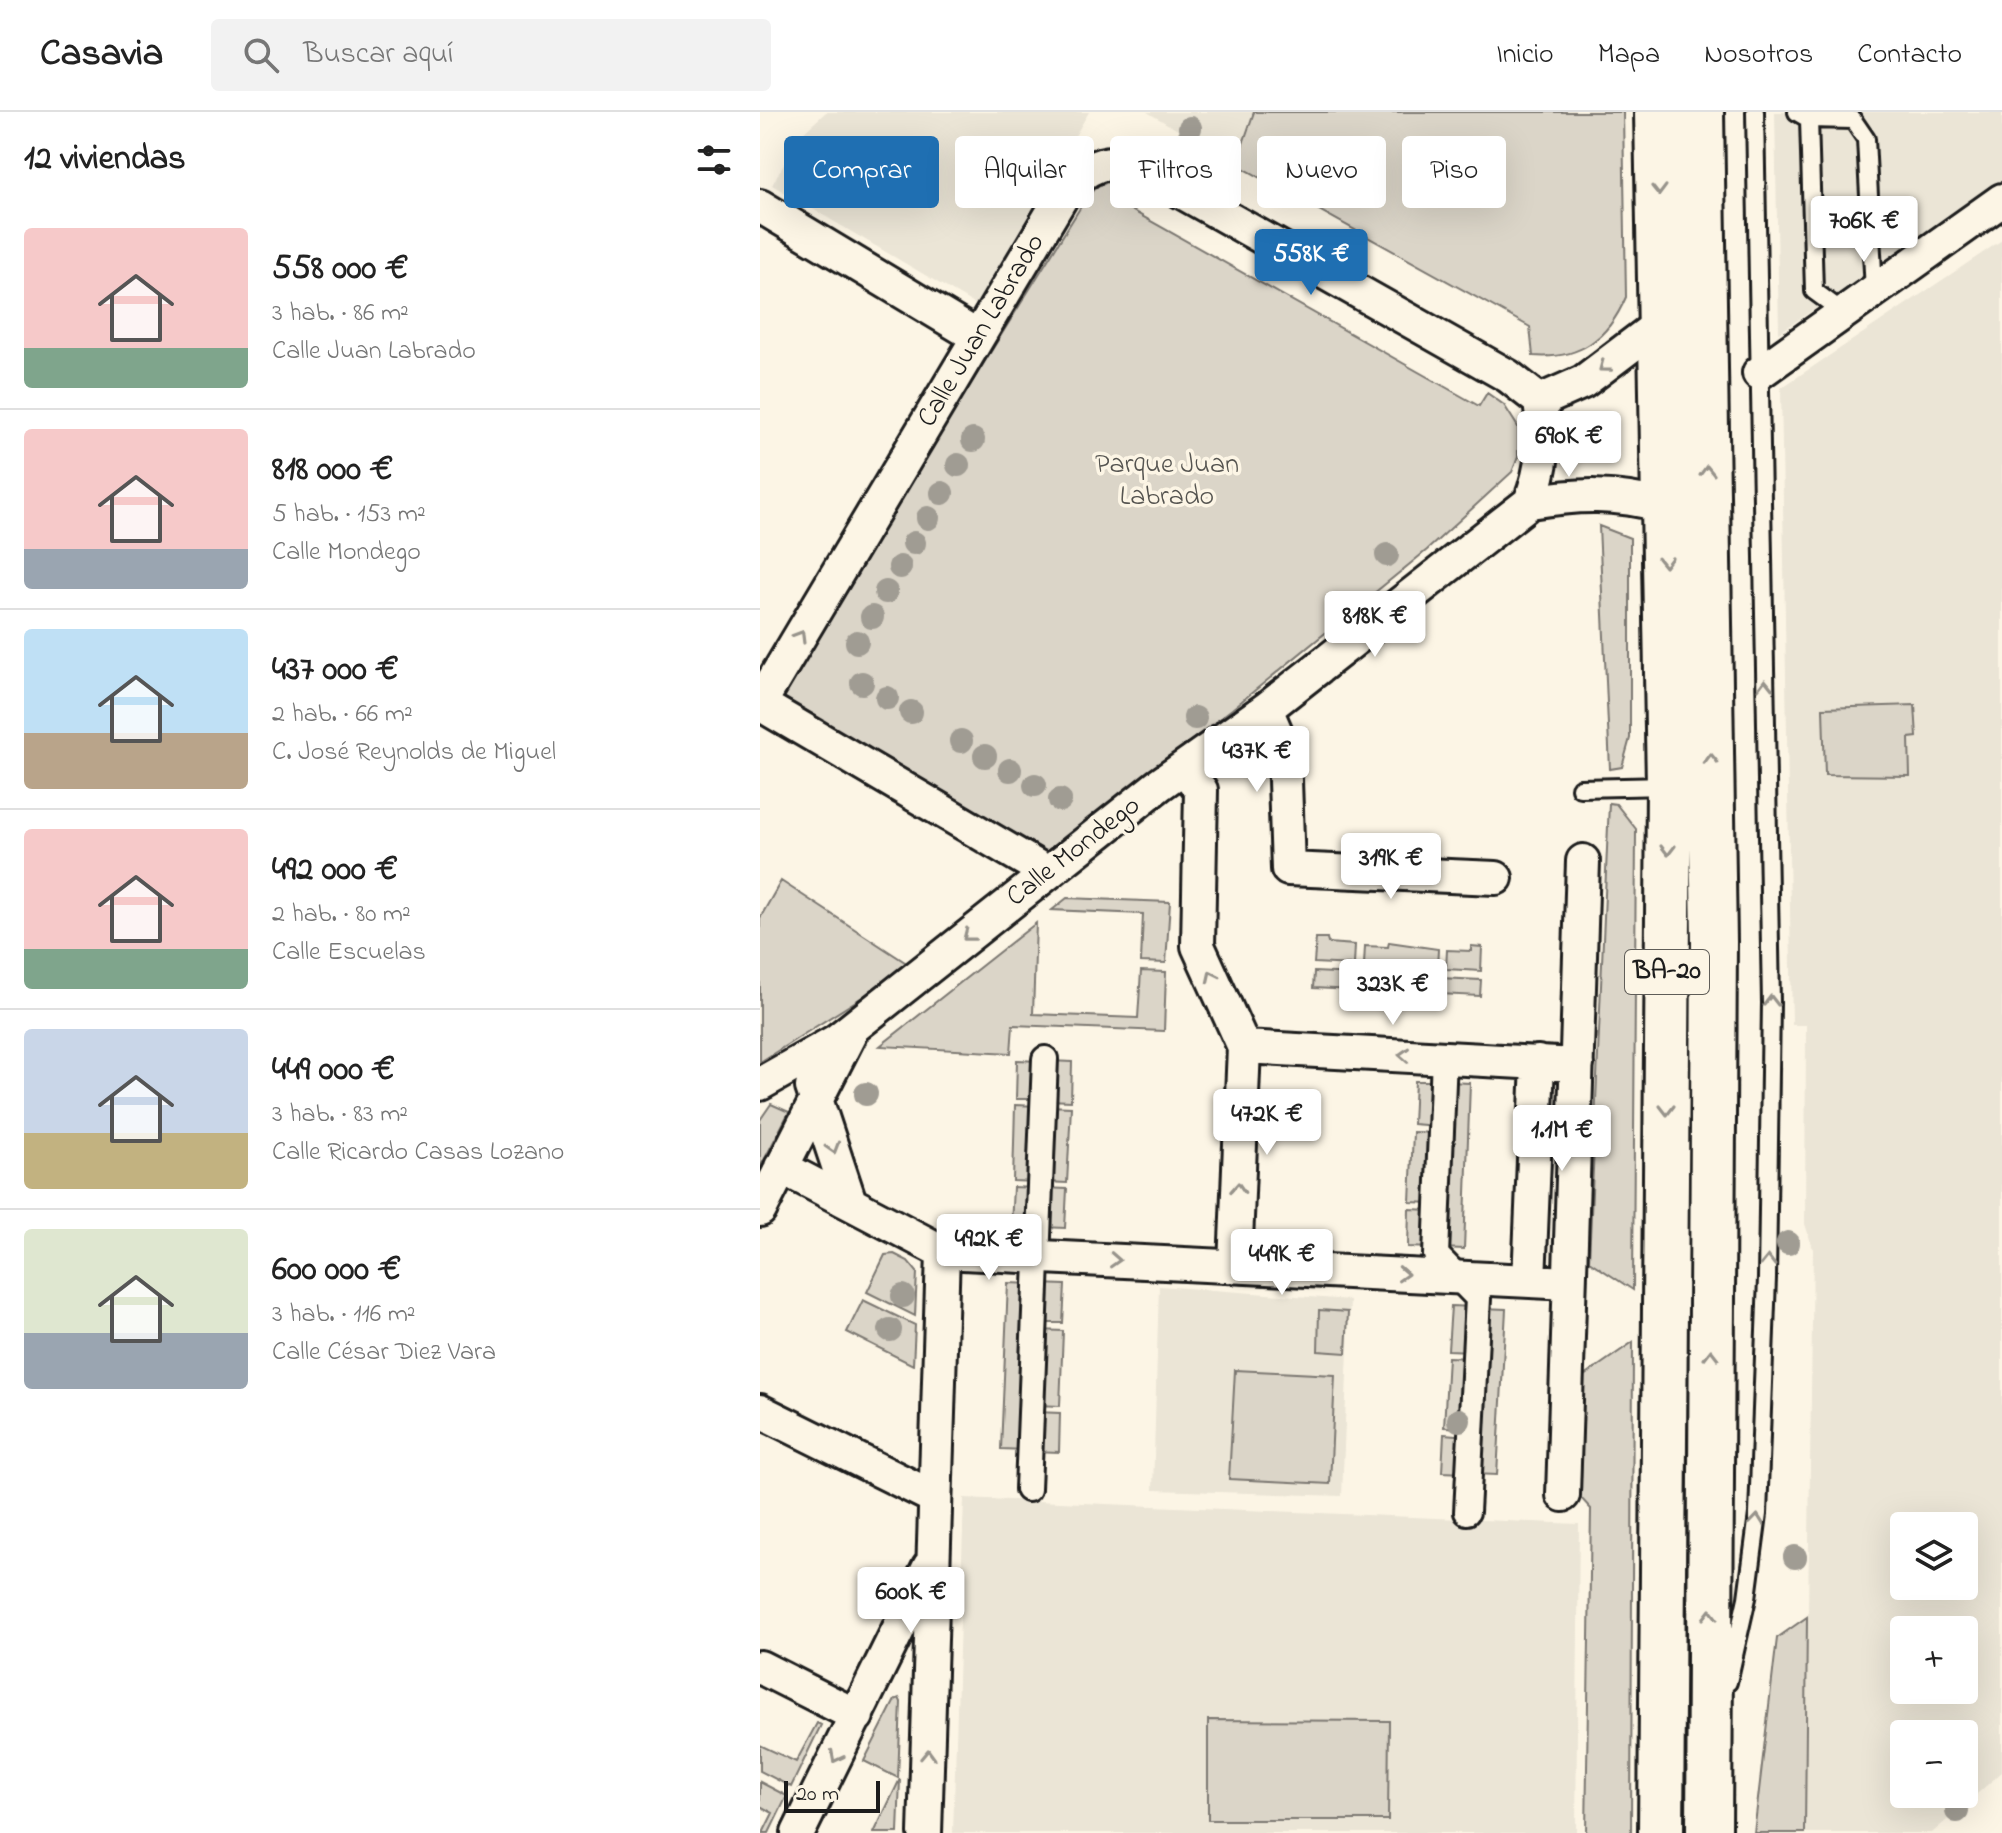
<!DOCTYPE html>
<html lang="es">
<meta charset="utf-8">
<style>
body{margin:0;font-family:"Indie Flower",sans-serif;background:#f2f2f2;color:#222;height:100vh;display:flex;flex-direction:column;font-size:30px;white-space:nowrap}
*{box-sizing:border-box;margin:0}
p{font-size:26px;color:#767676}
.icon{flex:none;width:44px;height:44px;fill:none;stroke:currentColor;stroke-width:2;stroke-linecap:round;stroke-linejoin:round}
.map{position:relative;flex:1;overflow:hidden}
.panel{display:flex;flex-direction:column;background:#fff;width:760px}
.panel>*{flex:none}
.guide{position:absolute;left:24px;top:24px;width:760px;height:72px;display:flex;gap:16px}
.buttons{position:absolute;left:1130px;top:1400px;display:grid;gap:16px}
.buttons a{display:grid;place-items:center;width:88px;height:88px;border-radius:8px;background:#fff;box-shadow:0 8px 32px #0002;font-size:40px}
.scale{position:absolute;left:24px;bottom:20px;width:96px;box-sizing:border-box;padding-left:8px;border:4px solid #1c1c1c;border-top:0;font-size:22px;line-height:28px;white-space:nowrap;color:#1c1c1c;-webkit-text-stroke:6px #fcf5e5;paint-order:stroke}
.price{position:absolute;translate:-50% -68px;padding:0 18px;border-radius:8px;background:#fff;color:#222;font-size:26px;line-height:52px;filter:drop-shadow(0 2px 4px #0008)}
.price::after{content:'';position:absolute;left:50%;top:48px;width:24px;height:18px;margin-left:-12px;background:inherit;clip-path:polygon(0 0,100% 0,50% 100%)}
.price.current{background:#1f6fb2;color:#fff}
ul{padding:0;list-style:none}
li{display:flex;align-items:center;gap:24px;height:200px;padding:0 24px}
li+li{border-top:2px solid #e0e0e0}
li span{display:grid;place-items:center;flex:none;width:224px;height:160px;border-radius:8px;color:#555}
li>.icon{margin-inline-start:auto}
span .icon{width:96px;height:96px;fill:#fffc;stroke-width:1}
li b{font-size:34px}
h2{display:flex;justify-content:space-between;align-items:center;height:96px;padding:0 24px;font-size:34px}
.pill{padding:0 28px;border-radius:8px;background:#fff;box-shadow:0 8px 32px #0002;font-size:28px;line-height:72px}
.pill.current{background:#1f6fb2;color:#fff}
header{display:flex;align-items:center;gap:48px;box-sizing:border-box;height:112px;padding:0 40px;background:#fff;border-bottom:2px solid #e0e0e0}
header strong{font-size:38px}
nav{display:flex;gap:44px;margin-inline-start:auto;font-size:28px}
.search{width:560px;height:72px;background:#f2f2f2;display:flex;align-items:center;gap:20px;box-sizing:border-box;padding:0 28px;border-radius:8px;color:#767676;font-size:30px}
main{display:flex;flex:1;min-height:0}
.map>svg:first-child{display:block}
.built{fill:#ebe5d6;fill-rule:evenodd}
.green{fill:#dbd5c8;stroke:#7c7872;stroke-width:2}
.lines{fill:none;stroke-linecap:round;stroke-linejoin:round}
.service-casing{stroke:#1c1c1c;stroke-width:22}
.pedestrian-casing{stroke:#1c1c1c;stroke-width:30}
.minor-casing{stroke:#1c1c1c;stroke-width:38}
.trunk-casing{stroke:#1c1c1c;stroke-width:50}
.service{stroke:#fcf5e5;stroke-width:16}
.pedestrian{stroke:#fcf5e5;stroke-width:24}
.minor{stroke:#fcf5e5;stroke-width:32}
.trunk{stroke:#fcf5e5;stroke-width:44}
.tree{fill:#a09c93}
.oneway{stroke:#97938b}
.labels{text-anchor:middle;dominant-baseline:central;stroke-width:7;stroke-linejoin:round;paint-order:stroke}
.shield{fill:#fcf5e5;stroke:#5f5d58;stroke-width:2}
.shield-label{font-size:26px;font-weight:bold;fill:#1c1c1c}
.street-label{font-size:28px;fill:#1c1c1c;stroke:#fcf5e5}
.park-label{font-size:28px;fill:#555450;stroke:#fcf5e5}
</style>
<header>
<strong>Casavia</strong>
<div class="search"><svg class="icon" aria-label="search" viewBox="0 0 24 24"><circle cx="10" cy="10" r="6"/><path d="M15 15l6 6"/></svg>Buscar aquí</div>
<nav><a>Inicio</a><a>Mapa</a><a>Nosotros</a><a>Contacto</a></nav>
</header>
<main>
<section class="panel">
<h2>12 viviendas<svg class="icon" aria-label="filters" viewBox="0 0 24 24"><path d="M4 7h16M4 17h16"/><circle cx="9" cy="7" r="2"/><circle cx="15" cy="17" r="2"/></svg></h2>
<ul>
<li><span style="background:linear-gradient(#f6c9c9 75%,#7fa58c 0)"><svg class="icon" aria-label="home" viewBox="0 0 24 24"><path d="M3 11l9-7 9 7M6 9v11h12V9"/></svg></span><div><b>558 000 €</b><p>3 hab. · 86 m²</p><p>Calle Juan Labrado</p></div></li>
<li><span style="background:linear-gradient(#f6c9c9 75%,#9aa5b1 0)"><svg class="icon" aria-label="home" viewBox="0 0 24 24"><path d="M3 11l9-7 9 7M6 9v11h12V9"/></svg></span><div><b>818 000 €</b><p>5 hab. · 153 m²</p><p>Calle Mondego</p></div></li>
<li><span style="background:linear-gradient(#bfe0f5 65%,#b9a48a 0)"><svg class="icon" aria-label="home" viewBox="0 0 24 24"><path d="M3 11l9-7 9 7M6 9v11h12V9"/></svg></span><div><b>437 000 €</b><p>2 hab. · 66 m²</p><p>C. José Reynolds de Miguel</p></div></li>
<li><span style="background:linear-gradient(#f6c9c9 75%,#7fa58c 0)"><svg class="icon" aria-label="home" viewBox="0 0 24 24"><path d="M3 11l9-7 9 7M6 9v11h12V9"/></svg></span><div><b>492 000 €</b><p>2 hab. · 80 m²</p><p>Calle Escuelas</p></div></li>
<li><span style="background:linear-gradient(#c9d6e8 65%,#c2b280 0)"><svg class="icon" aria-label="home" viewBox="0 0 24 24"><path d="M3 11l9-7 9 7M6 9v11h12V9"/></svg></span><div><b>449 000 €</b><p>3 hab. · 83 m²</p><p>Calle Ricardo Casas Lozano</p></div></li>
<li><span style="background:linear-gradient(#dfe7d0 65%,#9aa5b1 0)"><svg class="icon" aria-label="home" viewBox="0 0 24 24"><path d="M3 11l9-7 9 7M6 9v11h12V9"/></svg></span><div><b>600 000 €</b><p>3 hab. · 116 m²</p><p>Calle César Diez Vara</p></div></li>
</ul>
</section>
<div class="map">
<svg width="1242" height="1721" viewBox="0 0 1242 1721">
<rect width="100%" height="100%" fill="#fcf5e5"/>
<filter id="ink" filterUnits="userSpaceOnUse"><feTurbulence type="fractalNoise" baseFrequency=".0125" numOctaves="2"/><feDisplacementMap in="SourceGraphic" scale="16" xChannelSelector="R" yChannelSelector="G"/><feConvolveMatrix kernelMatrix="1 2 1 2 8 2 1 2 1" color-interpolation-filters="sRGB"/></filter>
<g filter="url(#ink)">
<!-- built -->
<path class="built" d="M66 0H329L216 193 12 73 41 23Z
M387 0H494L476 52Z
M1015 0H1242V70L1019 221Z
M1242 128V1660L1172 1721H1045L1053 1137 1045 1112 1046 913H1032L1021 276ZM1144 1414H1204V1474H1144ZM1144 1518H1204V1578H1144ZM1144 1622H1204V1682H1144Z
M399 1174 590 1188 582 1384 393 1378Z
M204 1386 819 1412 816 1721H193Z"/>
<!-- green -->
<path class="green" d="M494 0H863L866 185C848 227 819 248 773 244L770 215 476 52Z
M349 69 377 73 366 95 719 294 727 281 744 293 758 315V345L752 360 667 438 472 597 286 741 17 584 325 88 334 77Z
M839 414 870 426V626L862 655 850 657Z
M1155 593 1157 625 1149 626 1150 664 1065 663 1063 596Z
M849 691 856 692 876 717 873 1178 829 1149Z
M21 769 151 854 0 950V806Z
M307 786 410 790 406 851 381 850 383 802 292 798Z
M276 811 273 902 378 906 381 859 406 860 404 919 253 913 251 941 120 934Z
M556 826H567L568 831 595 833 594 853 554 851Z
M629 830 678 837 677 857 604 853 605 834 628 835Z
M711 834 722 835 721 859 686 857 687 838 711 839Z
M554 860 721 868 720 884 553 876Z
M257 948 280 949 279 987H256Z
M290 949 312 950 311 989 288 988Z
M655 969H679L677 1014 653 1012Z
M688 970 710 971 704 1137 681 1136Z
M11 992 29 1000 0 1056V1008Z
M255 993 278 994 276 1070 253 1069Z
M288 994 311 995 307 1071 285 1070Z
M653 1020 676 1021 673 1091 650 1090Z
M253 1075 275 1076 274 1115 251 1114Z
M284 1076 307 1077 305 1116 283 1115Z
M649 1097 673 1098 671 1136 648 1135Z
M134 1142 148 1149 157 1160 155 1204 107 1180 125 1143Z
M248 1171 272 1172 266 1338 241 1337Z
M280 1172 305 1173 303 1211H279Z
M103 1188 155 1213 153 1253 87 1220Z
M691 1194 714 1195 712 1239 688 1238Z
M722 1196 746 1197 737 1363 713 1362Z
M559 1198 588 1200 586 1241 558 1239Z
M279 1218 303 1219 300 1294 276 1293Z
M873 1230 871 1721H826L831 1397 819 1384 824 1264Z
M688 1245 711 1246 707 1316 684 1315Z
M475 1258 575 1263 570 1372 469 1367Z
M276 1300 300 1301 299 1340 274 1339Z
M684 1322 707 1324 705 1361 682 1360Z
M1047 1505 1045 1721H994L1017 1526Z
M139 1586 141 1590 138 1666 104 1649 135 1588Z
M448 1608 629 1609 628 1708H448Z
M57 1611 61 1613 31 1675 0 1659V1633L36 1650Z
M140 1667 138 1721H114Z
M0 1670 27 1684 9 1721H3L13 1701 0 1694Z"/>
<g class="lines">
<defs>
<path id="service" d="M1037 0 1049 7 1054 179 1084 201
M1049 7 1093 8 1106 27 1114 179
M820 676 907 674
M968 1570 987 1486 998 1402 1007 1166 1011 891 995 0"/>
<path id="pedestrian" d="M684 945 676 1143 718 1186 707 1400
M268 1377 285 947"/>
<path id="minor" d="M0 94 218 225
M999 261 1242 88
M780 289 823 270 901 211
M0 591 304 81C325 54 348 43 381 57L748 264 780 289C785 326 784 354 770 390
M0 592 288 761
M506 597 524 639 528 757 736 766
M424 656 441 678 438 834 484 935 475 1154
M484 935 817 953
M0 972 76 929 399 673 506 597 770 390C820 382 854 381 904 394
M52 975 89 1087
M21 1055 183 1140 809 1171
M0 1098 90 922
M769 1169 778 950
M0 1299 175 1386
M803 1383 823 749
M0 1555 97 1604
M38 1721 169 1455
M165 1721 183 1140"/>
<path id="trunk" d="M897 0 909 673 901 1721
M941 0 954 830 949 1721"/>
</defs>
<!-- service casing -->
<use href="#service" class="service-casing"/>
<!-- pedestrian casing -->
<use href="#pedestrian" class="pedestrian-casing"/>
<!-- minor casing -->
<use href="#minor" class="minor-casing"/>
<!-- trunk casing -->
<use href="#trunk" class="trunk-casing"/>
<!-- service -->
<use href="#service" class="service"/>
<!-- pedestrian -->
<use href="#pedestrian" class="pedestrian"/>
<!-- minor -->
<use href="#minor" class="minor"/>
<!-- trunk -->
<use href="#trunk" class="trunk"/>
</g>
<!-- trees -->
<g class="tree">
<circle cx="430" cy="16" r="12"/>
<circle cx="463" cy="37" r="12"/>
<circle cx="213" cy="328" r="12"/>
<circle cx="198" cy="353" r="12"/>
<circle cx="182" cy="381" r="12"/>
<circle cx="168" cy="406" r="12"/>
<circle cx="154" cy="431" r="12"/>
<circle cx="627" cy="443" r="12"/>
<circle cx="140" cy="455" r="12"/>
<circle cx="126" cy="480" r="12"/>
<circle cx="112" cy="505" r="12"/>
<circle cx="97" cy="530" r="12"/>
<circle cx="102" cy="571" r="12"/>
<circle cx="127" cy="586" r="12"/>
<circle cx="151" cy="600" r="12"/>
<circle cx="435" cy="606" r="12"/>
<circle cx="201" cy="629" r="12"/>
<circle cx="225" cy="644" r="12"/>
<circle cx="250" cy="658" r="12"/>
<circle cx="275" cy="673" r="12"/>
<circle cx="300" cy="688" r="12"/>
<circle cx="106" cy="982" r="12"/>
<circle cx="1028" cy="1131" r="12"/>
<circle cx="143" cy="1184" r="12"/>
<circle cx="130" cy="1218" r="12"/>
<circle cx="699" cy="1308" r="12"/>
<circle cx="1035" cy="1445" r="12"/>
<circle cx="1197" cy="1699" r="12"/>
</g>
<!-- one-way arrows -->
<defs><path id="oneway-chevron" d="M-2-3.5L2.5 0L-2 3.5" fill="none" stroke-width="1.6" stroke-linecap="round" stroke-linejoin="round" transform="scale(2)"/></defs>
<g class="oneway">
<use href="#oneway-chevron" transform="translate(899 78) rotate(89)"/>
<use href="#oneway-chevron" transform="translate(844 255) rotate(143)"/>
<use href="#oneway-chevron" transform="translate(947 359) rotate(-91)"/>
<use href="#oneway-chevron" transform="translate(905 450) rotate(89)"/>
<use href="#oneway-chevron" transform="translate(40 524) rotate(-59)"/>
<use href="#oneway-chevron" transform="translate(1005 573) rotate(-91)"/>
<use href="#oneway-chevron" transform="translate(951 647) rotate(-91)"/>
<use href="#oneway-chevron" transform="translate(908 738) rotate(90)"/>
<use href="#oneway-chevron" transform="translate(208 824) rotate(142)"/>
<use href="#oneway-chevron" transform="translate(452 864) rotate(-115)"/>
<use href="#oneway-chevron" transform="translate(1011 889) rotate(-90)"/>
<use href="#oneway-chevron" transform="translate(644 943) rotate(-177)"/>
<use href="#oneway-chevron" transform="translate(907 998) rotate(90)"/>
<use href="#oneway-chevron" transform="translate(73 1036) rotate(73)"/>
<use href="#oneway-chevron" transform="translate(478 1076) rotate(-87)"/>
<use href="#oneway-chevron" transform="translate(355 1148) rotate(3)"/>
<use href="#oneway-chevron" transform="translate(1008 1149) rotate(-89)"/>
<use href="#oneway-chevron" transform="translate(643 1162) rotate(3)"/>
<use href="#oneway-chevron" transform="translate(951 1243) rotate(-90)"/>
<use href="#oneway-chevron" transform="translate(997 1408) rotate(-84)"/>
<use href="#oneway-chevron" transform="translate(950 1503) rotate(-90)"/>
<use href="#oneway-chevron" transform="translate(168 1643) rotate(-88)"/>
<use href="#oneway-chevron" transform="translate(76 1645) rotate(117)"/>
</g>
</g>
<g class="labels">
<!-- shield labels -->
<rect class="shield" x="865" y="838" width="84" height="44" rx="6"/>
<g class="shield-label">
<text x="907" y="860">BA-20</text>
</g>
<!-- street labels -->
<g class="street-label">
<text transform="translate(222 219) rotate(-59)">Calle Juan Labrado</text>
<text transform="translate(314 740) rotate(-38)">Calle Mondego</text>
</g>
<!-- park labels -->
<g class="park-label">
<text x="407" y="353">Parque Juan<tspan x="407" dy="32">Labrado</tspan></text>
</g>
</g>
</svg>
<div class="buttons">
<a><svg class="icon" aria-label="layers" viewBox="0 0 24 24"><path d="M12 4l9 5-9 5-9-5zM3 14l9 5 9-5"/></svg></a>
<a>+</a>
<a>−</a>
</div>
<div class="scale">20 m</div>
<b class="price" style="left:1104px;top:152px">706K €</b>
<b class="price current" style="left:551px;top:185px">558K €</b>
<b class="price" style="left:809px;top:367px">690K €</b>
<b class="price" style="left:615px;top:547px">818K €</b>
<b class="price" style="left:497px;top:682px">437K €</b>
<b class="price" style="left:631px;top:789px">319K €</b>
<b class="price" style="left:633px;top:915px">323K €</b>
<b class="price" style="left:507px;top:1045px">472K €</b>
<b class="price" style="left:802px;top:1061px">1.1M €</b>
<b class="price" style="left:229px;top:1170px">492K €</b>
<b class="price" style="left:522px;top:1185px">449K €</b>
<b class="price" style="left:151px;top:1523px">600K €</b>
<div class="guide">
<a class="pill current">Comprar</a>
<a class="pill">Alquilar</a>
<a class="pill">Filtros</a>
<a class="pill">Nuevo</a>
<a class="pill">Piso</a>
</div>
</div>
</main>
